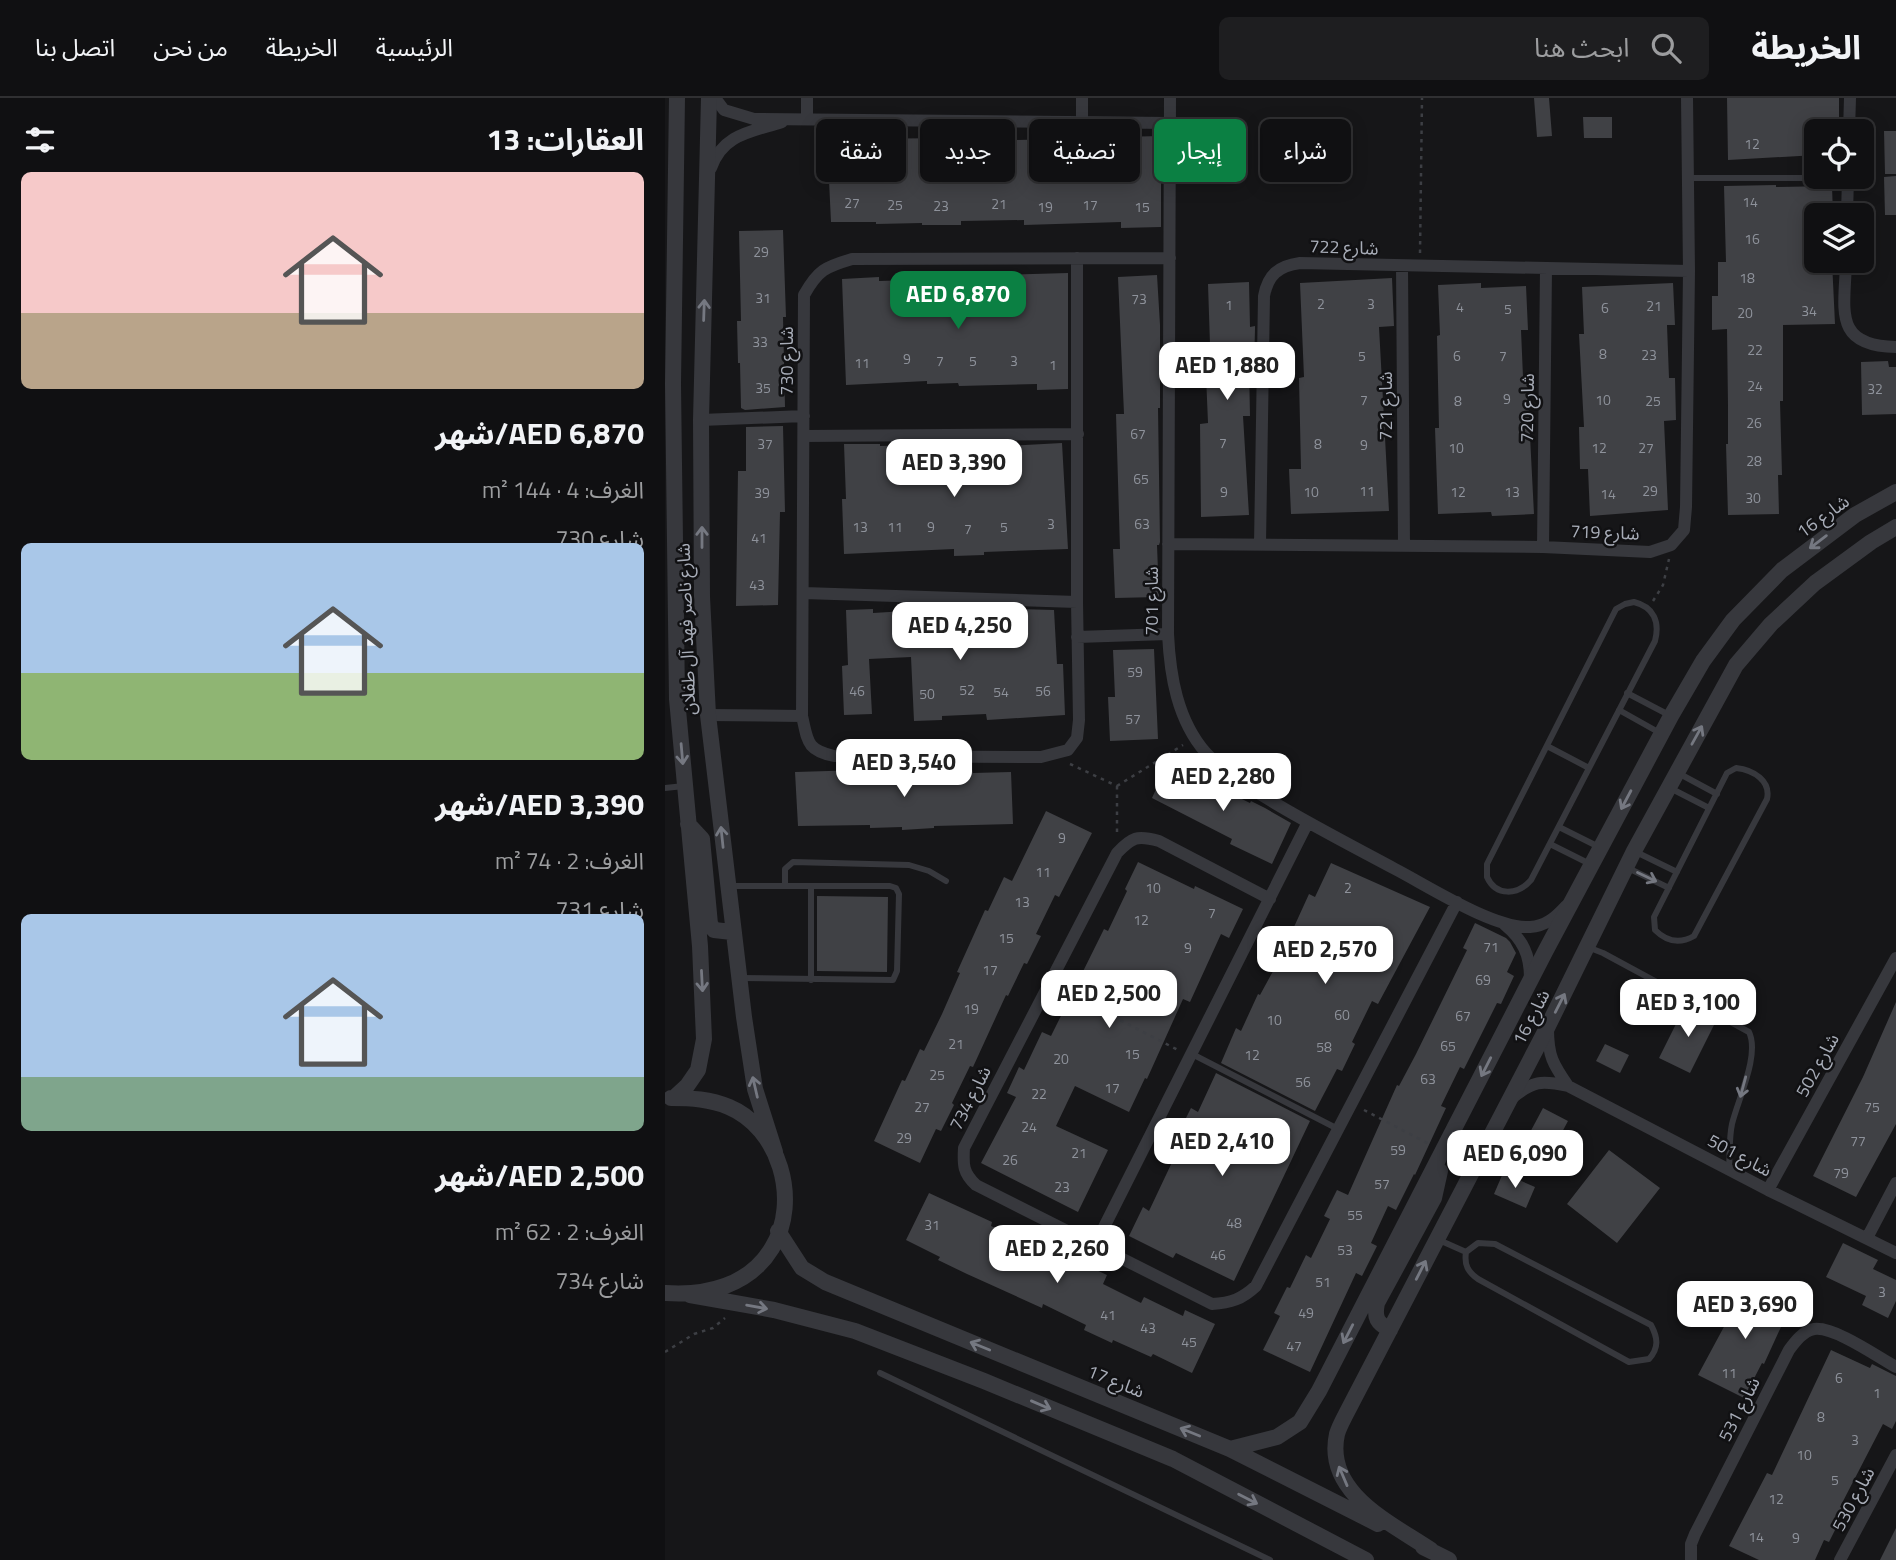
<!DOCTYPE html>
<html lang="ar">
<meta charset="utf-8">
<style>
body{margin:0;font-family:"Titillium Web","Noto Sans Arabic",sans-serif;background:#1e1e20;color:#f1f3f6;direction:rtl;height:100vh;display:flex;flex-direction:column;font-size:26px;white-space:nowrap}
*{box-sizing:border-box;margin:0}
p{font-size:23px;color:#9c9d9f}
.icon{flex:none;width:38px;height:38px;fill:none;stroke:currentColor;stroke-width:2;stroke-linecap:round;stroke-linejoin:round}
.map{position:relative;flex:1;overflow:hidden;direction:ltr}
.sheet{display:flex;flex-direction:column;background:#101012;width:665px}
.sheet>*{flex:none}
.banner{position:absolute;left:21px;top:21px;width:665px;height:63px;direction:rtl;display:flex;gap:14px}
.buttons{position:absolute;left:1139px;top:21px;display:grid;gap:14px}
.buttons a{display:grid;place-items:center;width:70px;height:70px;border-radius:10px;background:#101012;box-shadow:0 4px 18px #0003,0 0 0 2px #303032;font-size:35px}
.price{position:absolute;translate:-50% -60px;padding:0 16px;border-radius:14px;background:#fff;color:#222;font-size:23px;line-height:46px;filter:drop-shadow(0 2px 4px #0008)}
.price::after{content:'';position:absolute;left:50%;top:42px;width:21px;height:16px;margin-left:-10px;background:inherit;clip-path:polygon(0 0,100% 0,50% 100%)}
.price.current{background:#0b8043;color:#fff}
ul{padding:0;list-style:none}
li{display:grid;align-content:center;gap:14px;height:371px;padding:0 21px}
li span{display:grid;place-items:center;height:217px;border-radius:10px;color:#555}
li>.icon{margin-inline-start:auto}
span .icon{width:126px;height:126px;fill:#fffc;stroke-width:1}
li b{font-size:30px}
h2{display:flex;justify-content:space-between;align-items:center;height:84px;padding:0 21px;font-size:30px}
.pill{padding:0 24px;border-radius:10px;background:#101012;box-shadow:0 4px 18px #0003,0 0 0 2px #303032;font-size:24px;line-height:63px}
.pill.current{background:#0b8043;color:#fff}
header{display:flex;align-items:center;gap:42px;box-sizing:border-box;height:98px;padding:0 35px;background:#101012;border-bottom:2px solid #303032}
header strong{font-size:33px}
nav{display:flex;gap:38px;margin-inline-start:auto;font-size:24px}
.search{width:490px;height:63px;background:#1e1e20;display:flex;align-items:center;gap:18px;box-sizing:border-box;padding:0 24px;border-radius:10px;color:#9c9d9f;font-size:26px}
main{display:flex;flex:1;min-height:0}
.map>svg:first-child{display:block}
.building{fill:#404145}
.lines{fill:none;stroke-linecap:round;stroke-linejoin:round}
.path{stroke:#3d3f44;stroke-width:2.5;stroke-dasharray:3.5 5;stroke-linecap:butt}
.service{stroke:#37383d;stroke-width:6}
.minor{stroke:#37383d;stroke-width:12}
.tertiary{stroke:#37383d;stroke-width:16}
.oneway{stroke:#757881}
.labels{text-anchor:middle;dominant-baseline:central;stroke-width:5;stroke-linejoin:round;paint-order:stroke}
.number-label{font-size:14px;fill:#8e929b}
.street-label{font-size:18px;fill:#a8adb8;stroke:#111113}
</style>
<header>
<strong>الخريطة</strong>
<div class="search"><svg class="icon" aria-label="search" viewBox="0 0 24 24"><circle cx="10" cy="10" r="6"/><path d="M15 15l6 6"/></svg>ابحث هنا</div>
<nav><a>الرئيسية</a><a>الخريطة</a><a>من نحن</a><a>اتصل بنا</a></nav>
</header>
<main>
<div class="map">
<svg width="1231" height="1462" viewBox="0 0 1231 1462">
<rect width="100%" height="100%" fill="#161618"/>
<!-- building -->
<path class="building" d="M869 0H884L887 38 872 39Z
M1062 0H1174V33H1152V57L1063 62Z
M918 19H947V40H919Z
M1219 33H1231V76H1220Z
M496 38V129L456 130V124L359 127V122L296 123V127H257V125L211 126V124H166L162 41 300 40V43L399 41V44L454 43V39Z
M1231 78V117H1220L1219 79Z
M1111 87V89L1167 88 1168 117H1152V164L1167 163 1170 226 1118 227V303H1115L1117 377H1113L1114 416 1063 417 1061 346H1063V308L1062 231 1047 232V198H1053V164H1061L1059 88Z
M118 132 121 219H118L120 309 80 312 76 310 75 265H73L72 223H76L74 133Z
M403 175V291L372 292V286L294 288 293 285 262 286V283L181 287 177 181 214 179V183L248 182V184L334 180V177Z
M492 177 495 227V310H493L495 444 494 447H492L494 499 450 500 448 451H455L451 316H459L453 179Z
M727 180 729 228 714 229 724 413 626 416 624 371H636L634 280 639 279 635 185Z
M584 184 585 229 590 228V231L589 269H584L585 318H578L584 417 536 419 535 326 543 325 541 277H546L543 186Z
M816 185V190L861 188 863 232H856L858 279H862L869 416 827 418 826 414 773 416 770 330H774L772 238 775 237 773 187Z
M1008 185 1010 227H1002L1004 280H1010L1011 322 999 323 1003 412 925 418 923 371H915L914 329H919L914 236H919L917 189Z
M1223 263 1224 269H1231V316L1197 317 1196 264Z
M118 328 120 414H115L113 507 71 508 73 373H81V329Z
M397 345 403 451 319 454V457L289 458V451L179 456 177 401H181L179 346H215V348L284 346V351Z
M208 511V515L274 511V515L312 513 313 517 353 515V511L389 512 392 566H398L400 617 322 622 321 616 277 618V622L249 623 246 559 204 561 207 616 179 617 177 568 183 567 181 512Z
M489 551 493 641 445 643 443 599H450L448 552Z
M503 665 585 705 586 703 600 710 626 725 607 766 565 746 567 741 487 700Z
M197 672 198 679 307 672 308 675 346 674 348 726 269 728V730L237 732V729L205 730V727L133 728 130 674Z
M381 713 427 735 394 799 390 797 371 836 376 838 362 866 359 865 343 898 341 897 308 969 305 968 287 1005 289 1007 276 1033 271 1031 255 1065 209 1043 237 982 240 983 255 951 259 953 277 916 295 875 292 874 320 812 323 813 339 779 347 783Z
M473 764 529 791 530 788 578 811 564 840 556 836 525 904 518 901 482 981 480 980 464 1014 410 988 391 1028 443 1052 413 1114 316 1065 351 999 342 995 354 969 359 972 377 934 386 938 439 831 443 833 462 793 460 791Z
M666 765 765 809 713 906 707 903 687 944 690 946 677 973 672 971 650 1013 556 965 571 930 576 933 593 896 595 897 613 864 644 796 650 799Z
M152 798 223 799 222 874 152 873Z
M810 825 841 840 845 844 851 855 842 874 849 878 836 906 832 905 799 971 795 969 776 1008 781 1010 750 1077 749 1076 731 1112 723 1108 706 1145 712 1148 697 1178 691 1175 645 1274 598 1252 615 1218 609 1215 622 1189 625 1190 641 1157 646 1160 665 1121 659 1118 672 1092 683 1097 732 987 734 988 751 956 802 852 798 850Z
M1231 904V1026L1191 1099 1148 1078 1198 979Z
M1021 906 1051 923 1025 975 994 960Z
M940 946 964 957 955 975 931 963Z
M551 975 645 1023 569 1183 511 1155 508 1160 464 1138 478 1109 484 1113 518 1041 512 1038 526 1010 533 1014Z
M878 1010 903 1023 887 1053 862 1040Z
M944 1052 995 1090 952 1145 902 1106Z
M838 1075 870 1089 861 1110 829 1096Z
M264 1095 327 1124 326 1128 408 1167 410 1162 442 1177 438 1186 476 1205 479 1199 518 1218 520 1212 550 1226 527 1275 488 1256 486 1259 448 1242 447 1245 419 1232 421 1227 378 1206 377 1210 302 1176 273 1162 275 1159 241 1142Z
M1178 1145 1213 1162 1208 1171 1231 1182V1203L1223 1220 1197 1207 1201 1198 1161 1179Z
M1082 1186 1126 1207 1099 1266 1097 1265 1079 1300 1033 1277Z
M1166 1252 1205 1270 1207 1266 1231 1278V1323L1227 1331 1218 1326 1175 1409 1180 1412 1164 1444 1159 1442 1150 1462H1094L1064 1448 1102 1375 1107 1377Z
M1231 1430V1462H1215Z"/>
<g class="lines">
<!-- path -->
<path class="path" d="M755 155 757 0
M988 503 998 487 1004 461
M405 666 452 688
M452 688 518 647
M452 734V688
M395 891 513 952
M699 1012 764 1046
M0 1254 29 1236 48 1230 60 1220"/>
<!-- service -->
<path class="service" d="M1023 80H1182
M969 504C989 509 995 524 990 543L866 782C853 797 831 799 822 779V766L951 511 960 506Z
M962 595 1004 617
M954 612 995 635
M882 648 924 670
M1071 670C1089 672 1106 683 1102 701L1029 838C1015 846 1002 844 990 832L989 819 1062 675Z
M1013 675 1052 696
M0 690 19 688
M1005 690 1044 710
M894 729 934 749
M885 746 927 767
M969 753 1012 774
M963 770 1004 790
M65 788H225L231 790 234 796 232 873 228 882 76 880
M120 788V771L128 764 244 767 264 773 281 783
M925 850 938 855 1084 934C1095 957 1073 1001 1067 1026 1064 1040 1065 1055 1064 1070
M146 882V788
M527 956 673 1031
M774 1142 801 1154
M813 1145 830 1146 986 1227C993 1240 994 1250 984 1261L964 1264 813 1181C803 1174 799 1167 801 1154Z
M215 1275 605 1462"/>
<!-- minor -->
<path class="minor" d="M50 0 59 12 89 21 505 25
M142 0V20
M505 0 503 536C505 577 512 622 541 655 561 677 588 692 613 707 652 730 691 750 730 771 763 788 829 831 865 829 881 828 891 819 901 808
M417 25V0
M1184 33 1185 0
M46 70C58 36 86 34 117 24
M1182 117 1183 79
M412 160V504L414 622 412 640 403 652 376 659 169 658C141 652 143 643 137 618L139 197C153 172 160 169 187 161L505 160
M1181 163C1180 211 1167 248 1231 249
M737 168 739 447
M36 322 139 318
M139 338 413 336
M503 446 878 449 985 454 1006 447 1019 432 1021 409 1024 173 1022 0
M595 446 599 198C603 177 613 168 635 165L1024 173
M878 449 881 171
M139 495 412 504
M412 539 503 536
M43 617 137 618
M605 801 494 743C472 737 467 739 452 755L299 1050C298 1067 298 1075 311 1087L547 1206C566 1205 577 1201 591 1188L792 804
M840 827C858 842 865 857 865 880
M883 931C883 958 888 966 903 988
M847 1000C868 983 876 982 903 988L1103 1092 1231 1155
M1103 1092 1231 860
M1202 1140 1231 1085
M430 1147 643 724
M1026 1462V1446L1030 1436 1124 1252C1130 1244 1138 1233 1149 1231 1169 1228 1213 1259 1231 1269
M1175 1462 1231 1357"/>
<!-- tertiary -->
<path class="tertiary" d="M44 0 36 322 37 499 43 617 79 919 90 991 110 1054
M23 726 37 741 45 826 49 832 67 834
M9 1000 22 988 33 972 39 941 35 848 12 601 8 286 12 0
M113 1133 137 1170 160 1184 565 1351 713 1426
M0 1195C41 1198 84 1188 107 1150 136 1102 114 1030 64 1009 45 1001 26 1000 6 1000
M25 1197 109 1212 190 1233 319 1283 508 1361 701 1462
M725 1232C712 1225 709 1220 712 1205L769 1100 775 1073
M565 1351 612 1339 635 1324 654 1293 881 852 1006 618 1038 563 1068 522 1117 472 1190 417 1231 394
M758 1449 784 1462
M766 1452C726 1425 659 1395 672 1336 674 1329 678 1322 681 1316L883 928 969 753 1071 567 1106 526 1150 485 1206 444 1231 429"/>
</g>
<!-- one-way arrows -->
<defs><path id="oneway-shaft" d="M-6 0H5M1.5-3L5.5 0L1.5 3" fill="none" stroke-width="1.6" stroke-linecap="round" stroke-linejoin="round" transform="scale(1.75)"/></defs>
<g class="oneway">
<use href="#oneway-shaft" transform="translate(39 212) rotate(-88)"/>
<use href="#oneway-shaft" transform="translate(37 439) rotate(-90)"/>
<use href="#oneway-shaft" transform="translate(1153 444) rotate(143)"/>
<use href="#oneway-shaft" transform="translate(1032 637) rotate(-61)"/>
<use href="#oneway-shaft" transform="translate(17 656) rotate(85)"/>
<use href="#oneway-shaft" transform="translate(961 702) rotate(118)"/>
<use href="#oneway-shaft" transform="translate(57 739) rotate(-96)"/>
<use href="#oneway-shaft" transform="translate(982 779) rotate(25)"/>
<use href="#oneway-shaft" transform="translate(37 883) rotate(87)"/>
<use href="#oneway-shaft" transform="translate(895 905) rotate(-63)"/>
<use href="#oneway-shaft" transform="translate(821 969) rotate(117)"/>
<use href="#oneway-shaft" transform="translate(90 989) rotate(-103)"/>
<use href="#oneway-shaft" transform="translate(1078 989) rotate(105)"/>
<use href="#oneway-shaft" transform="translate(756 1172) rotate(-63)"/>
<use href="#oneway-shaft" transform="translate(92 1209) rotate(10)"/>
<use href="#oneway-shaft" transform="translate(683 1236) rotate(117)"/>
<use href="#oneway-shaft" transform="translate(315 1248) rotate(-158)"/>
<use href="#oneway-shaft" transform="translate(376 1307) rotate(23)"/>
<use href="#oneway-shaft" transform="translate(525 1334) rotate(-158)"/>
<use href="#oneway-shaft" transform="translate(678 1378) rotate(-113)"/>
<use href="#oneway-shaft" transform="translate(583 1401) rotate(27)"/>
</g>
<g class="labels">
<!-- number labels -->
<g class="number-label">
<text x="1087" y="45">12</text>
<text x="1085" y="103">14</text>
<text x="187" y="104">27</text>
<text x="334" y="105">21</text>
<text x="230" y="106">25</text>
<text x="425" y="106">17</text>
<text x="276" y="107">23</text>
<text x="380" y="108">19</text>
<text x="477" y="108">15</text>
<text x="1087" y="140">16</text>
<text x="96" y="153">29</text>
<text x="1082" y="179">18</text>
<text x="98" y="199">31</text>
<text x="474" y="200">73</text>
<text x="656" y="205">2</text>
<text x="706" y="205">3</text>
<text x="564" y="206">1</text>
<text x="989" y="207">21</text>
<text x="795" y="208">4</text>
<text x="940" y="209">6</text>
<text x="843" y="210">5</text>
<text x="1144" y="212">34</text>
<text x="1080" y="214">20</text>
<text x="95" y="243">33</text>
<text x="1090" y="251">22</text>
<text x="938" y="255">8</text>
<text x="984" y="256">23</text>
<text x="697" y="257">5</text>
<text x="792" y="257">6</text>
<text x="838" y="257">7</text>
<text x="242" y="260">9</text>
<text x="275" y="262">7</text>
<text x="308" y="262">5</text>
<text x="349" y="262">3</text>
<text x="197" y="264">11</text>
<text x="388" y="266">1</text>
<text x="1090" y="287">24</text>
<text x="98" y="289">35</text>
<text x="1210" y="290">32</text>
<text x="842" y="300">9</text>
<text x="699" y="301">7</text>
<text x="938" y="301">10</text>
<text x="793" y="302">8</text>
<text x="988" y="302">25</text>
<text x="1089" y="324">26</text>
<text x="473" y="335">67</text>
<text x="558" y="344">7</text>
<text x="100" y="345">37</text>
<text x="653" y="345">8</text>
<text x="699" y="346">9</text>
<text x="791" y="349">10</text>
<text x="934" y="349">12</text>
<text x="981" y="349">27</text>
<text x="1089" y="362">28</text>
<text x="476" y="380">65</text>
<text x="702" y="392">11</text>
<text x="985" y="392">29</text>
<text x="559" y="393">9</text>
<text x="646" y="393">10</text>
<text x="793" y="393">12</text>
<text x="847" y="393">13</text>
<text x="97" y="394">39</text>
<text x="943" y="395">14</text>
<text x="1088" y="399">30</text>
<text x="386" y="425">3</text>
<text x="477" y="425">63</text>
<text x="195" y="428">13</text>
<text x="230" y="428">11</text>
<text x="266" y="428">9</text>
<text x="339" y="428">5</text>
<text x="303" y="430">7</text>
<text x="94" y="439">41</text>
<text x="92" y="486">43</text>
<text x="470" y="573">59</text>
<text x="302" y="591">52</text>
<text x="192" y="592">46</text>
<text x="378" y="592">56</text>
<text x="336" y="593">54</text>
<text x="262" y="595">50</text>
<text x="468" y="620">57</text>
<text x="397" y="739">9</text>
<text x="378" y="773">11</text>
<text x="488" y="789">10</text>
<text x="683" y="789">2</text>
<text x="357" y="803">13</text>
<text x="547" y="814">7</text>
<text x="476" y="821">12</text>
<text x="341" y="839">15</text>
<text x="826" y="848">71</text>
<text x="523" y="849">9</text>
<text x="325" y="871">17</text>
<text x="818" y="881">69</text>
<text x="306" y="910">19</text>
<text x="677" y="916">60</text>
<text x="798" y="917">67</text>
<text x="609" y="921">10</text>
<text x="291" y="945">21</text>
<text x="783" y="947">65</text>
<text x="659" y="948">58</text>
<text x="467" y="955">15</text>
<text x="587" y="956">12</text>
<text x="396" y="960">20</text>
<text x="272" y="976">25</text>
<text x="763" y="980">63</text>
<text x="638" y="983">56</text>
<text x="447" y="989">17</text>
<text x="374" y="995">22</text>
<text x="257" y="1008">27</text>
<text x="1207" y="1008">75</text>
<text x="364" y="1028">24</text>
<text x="239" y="1039">29</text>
<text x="1193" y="1042">77</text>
<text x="733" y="1051">59</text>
<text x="414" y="1054">21</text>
<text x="345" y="1061">26</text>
<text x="1176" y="1074">79</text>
<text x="717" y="1085">57</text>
<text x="397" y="1088">23</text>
<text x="690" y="1116">55</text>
<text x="569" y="1124">48</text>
<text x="267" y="1126">31</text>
<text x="680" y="1151">53</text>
<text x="553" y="1156">46</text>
<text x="658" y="1183">51</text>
<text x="1217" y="1193">3</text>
<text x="641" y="1214">49</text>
<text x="443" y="1216">41</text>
<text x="483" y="1229">43</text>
<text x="524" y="1243">45</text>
<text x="629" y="1247">47</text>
<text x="1064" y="1274">11</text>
<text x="1174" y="1279">6</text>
<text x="1212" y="1294">1</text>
<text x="1156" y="1318">8</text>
<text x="1190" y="1341">3</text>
<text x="1139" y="1356">10</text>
<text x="1170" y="1381">5</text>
<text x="1111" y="1400">12</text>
<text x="1091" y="1438">14</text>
<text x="1131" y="1439">9</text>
</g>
<!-- street labels -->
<g class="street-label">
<text transform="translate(679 149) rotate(2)">شارع 722</text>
<text transform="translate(121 263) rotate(-90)">شارع 730</text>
<text transform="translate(720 308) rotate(-90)">شارع 721</text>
<text transform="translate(862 310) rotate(-89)">شارع 720</text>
<text transform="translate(1158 418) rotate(-36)">شارع 16</text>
<text transform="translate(940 434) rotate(2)">شارع 719</text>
<text transform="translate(486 503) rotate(-90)">شارع 701</text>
<text transform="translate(21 531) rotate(-92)">شارع ناصر فهد آل طفلان</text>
<text transform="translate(866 919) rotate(-63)">شارع 16</text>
<text transform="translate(1152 967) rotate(-61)">شارع 502</text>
<text transform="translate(305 1000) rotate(-63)">شارع 734</text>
<text transform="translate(1075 1057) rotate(28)">شارع 501</text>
<text transform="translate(451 1283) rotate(22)">شارع 17</text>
<text transform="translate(1074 1311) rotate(-63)">شارع 531</text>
<text transform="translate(1188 1401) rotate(-62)">شارع 530</text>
</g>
</g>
</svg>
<div class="buttons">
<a><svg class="icon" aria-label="locate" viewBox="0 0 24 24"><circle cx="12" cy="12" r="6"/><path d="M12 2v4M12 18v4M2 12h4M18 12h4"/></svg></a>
<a><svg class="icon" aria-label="layers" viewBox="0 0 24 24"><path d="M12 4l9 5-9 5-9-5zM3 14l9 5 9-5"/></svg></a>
</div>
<b class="price current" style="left:293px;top:233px">AED 6,870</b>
<b class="price" style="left:562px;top:304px">AED 1,880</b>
<b class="price" style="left:289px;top:401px">AED 3,390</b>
<b class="price" style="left:295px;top:564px">AED 4,250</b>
<b class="price" style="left:239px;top:701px">AED 3,540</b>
<b class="price" style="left:558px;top:715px">AED 2,280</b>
<b class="price" style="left:660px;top:888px">AED 2,570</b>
<b class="price" style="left:444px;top:932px">AED 2,500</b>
<b class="price" style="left:1023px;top:941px">AED 3,100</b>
<b class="price" style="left:557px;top:1080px">AED 2,410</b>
<b class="price" style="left:850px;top:1092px">AED 6,090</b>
<b class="price" style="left:392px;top:1187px">AED 2,260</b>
<b class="price" style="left:1080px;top:1243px">AED 3,690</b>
<div class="banner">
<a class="pill">شراء</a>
<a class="pill current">إيجار</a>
<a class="pill">تصفية</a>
<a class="pill">جديد</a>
<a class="pill">شقة</a>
</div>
</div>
<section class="sheet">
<h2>العقارات: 13<svg class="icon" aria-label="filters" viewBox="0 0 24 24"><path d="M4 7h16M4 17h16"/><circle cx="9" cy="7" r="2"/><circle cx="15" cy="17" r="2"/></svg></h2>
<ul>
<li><span style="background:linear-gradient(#f6c9c9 65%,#b9a48a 0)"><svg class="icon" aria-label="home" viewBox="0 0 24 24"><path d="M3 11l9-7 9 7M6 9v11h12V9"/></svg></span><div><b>AED 6,870/شهر</b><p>الغرف: 4 · 144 m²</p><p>شارع 730</p></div></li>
<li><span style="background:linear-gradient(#a9c7e8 60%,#8fb573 0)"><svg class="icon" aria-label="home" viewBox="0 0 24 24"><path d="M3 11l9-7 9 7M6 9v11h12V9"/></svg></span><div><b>AED 3,390/شهر</b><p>الغرف: 2 · 74 m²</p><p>شارع 731</p></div></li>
<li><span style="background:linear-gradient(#a9c7e8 75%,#7fa58c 0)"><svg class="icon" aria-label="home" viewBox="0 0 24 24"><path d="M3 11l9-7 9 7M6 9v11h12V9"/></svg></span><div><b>AED 2,500/شهر</b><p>الغرف: 2 · 62 m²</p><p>شارع 734</p></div></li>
</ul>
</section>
</main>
